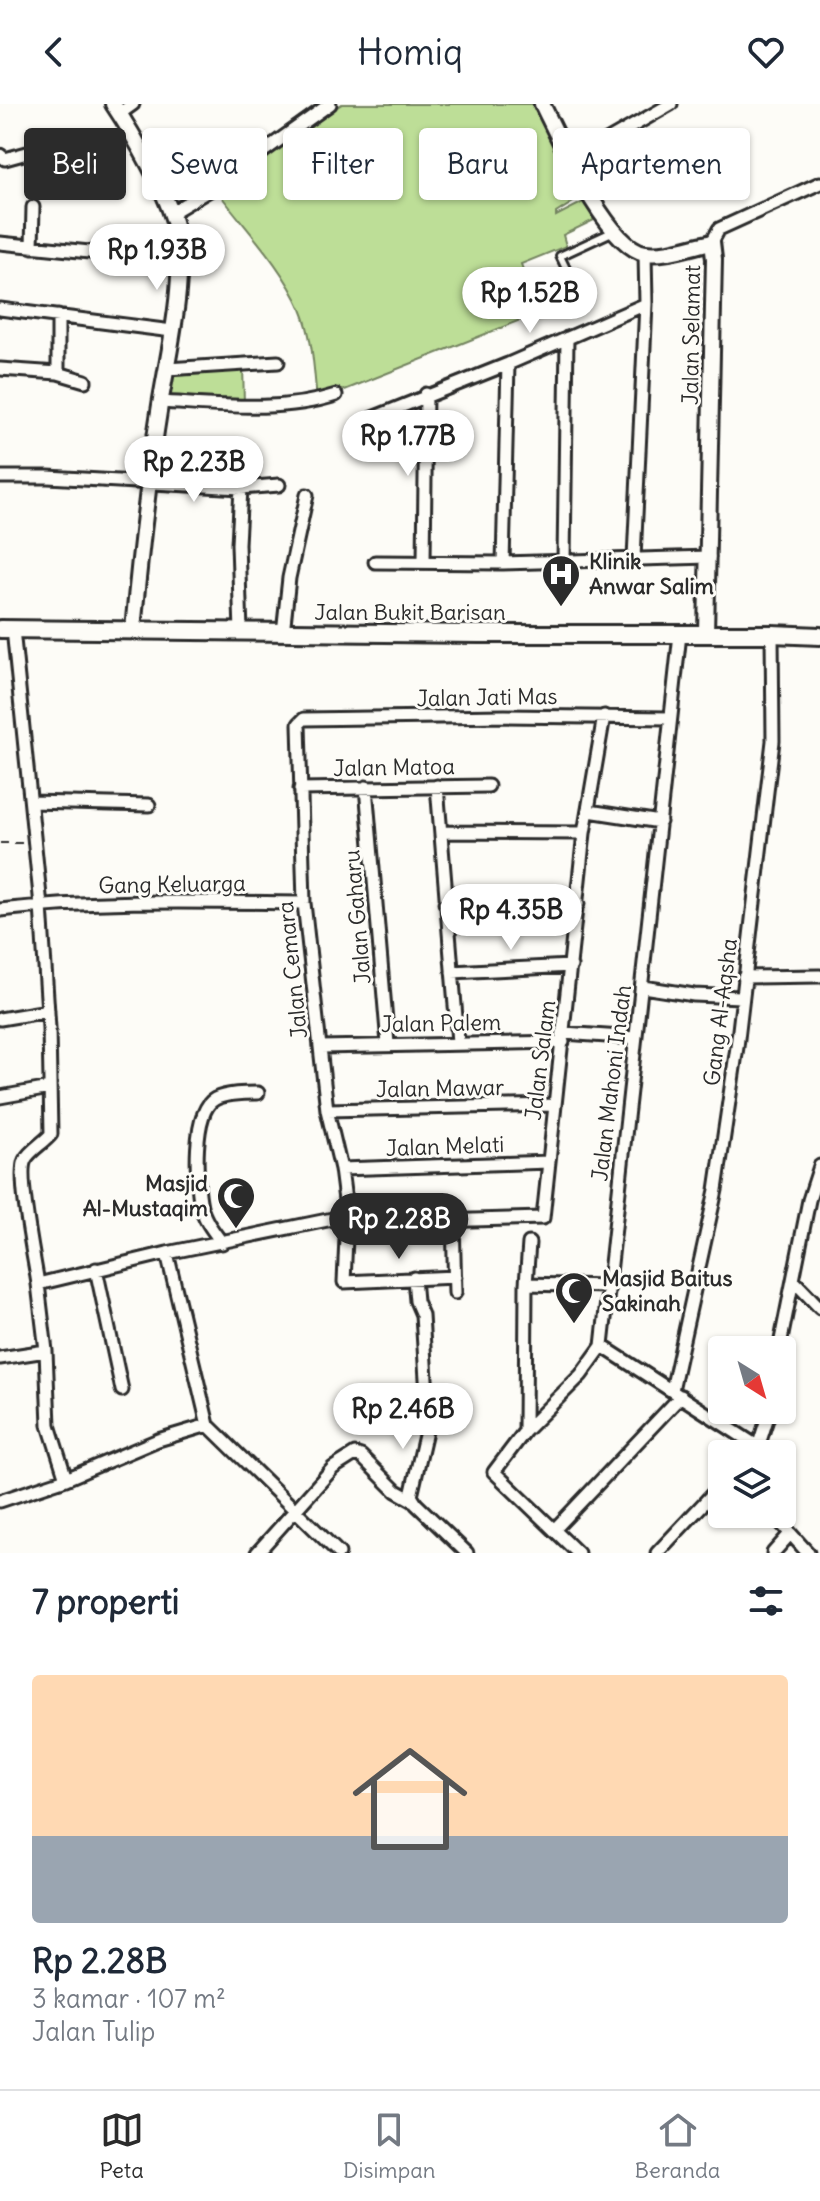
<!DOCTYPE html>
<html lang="id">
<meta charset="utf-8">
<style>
body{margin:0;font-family:Delius,sans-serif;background:#f6f6f7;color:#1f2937;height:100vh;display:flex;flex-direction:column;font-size:30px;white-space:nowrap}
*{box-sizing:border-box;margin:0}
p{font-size:26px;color:#747a83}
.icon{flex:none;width:44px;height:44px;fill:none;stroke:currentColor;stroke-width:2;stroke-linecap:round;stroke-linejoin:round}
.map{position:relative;height:1449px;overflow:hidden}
.details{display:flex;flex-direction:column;background:#fff;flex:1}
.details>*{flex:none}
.guide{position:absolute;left:24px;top:24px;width:772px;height:72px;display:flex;gap:16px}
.needle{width:52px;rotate:143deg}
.fabs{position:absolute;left:708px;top:1232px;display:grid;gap:16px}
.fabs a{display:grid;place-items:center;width:88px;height:88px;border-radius:8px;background:#fff;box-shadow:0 2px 6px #0004;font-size:40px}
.price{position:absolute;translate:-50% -68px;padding:0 18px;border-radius:28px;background:#fff;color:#222;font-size:26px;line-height:52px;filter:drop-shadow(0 2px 4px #0008)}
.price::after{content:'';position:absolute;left:50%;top:48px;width:24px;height:18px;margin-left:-12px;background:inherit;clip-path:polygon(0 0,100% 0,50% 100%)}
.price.active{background:#2b2b2b;color:#fff}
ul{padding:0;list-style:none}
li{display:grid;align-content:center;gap:16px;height:424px;padding:0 32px}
li span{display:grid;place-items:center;height:248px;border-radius:8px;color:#555}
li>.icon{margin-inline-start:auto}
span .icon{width:144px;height:144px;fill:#fffc;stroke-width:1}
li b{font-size:34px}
h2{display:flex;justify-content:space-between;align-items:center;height:96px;padding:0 32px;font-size:34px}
.chip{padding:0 28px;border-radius:8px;background:#fff;box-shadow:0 2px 6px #0004;font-size:28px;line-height:72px}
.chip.active{background:#2b2b2b;color:#fff}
header{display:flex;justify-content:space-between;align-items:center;height:104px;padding:0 32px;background:#fff;font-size:36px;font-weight:600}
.tabs{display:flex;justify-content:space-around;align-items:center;height:112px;border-top:2px solid #e0e1e3;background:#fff;font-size:22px;color:#747a83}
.tabs a{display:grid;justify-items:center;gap:4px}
.tabs .active{color:#2b2b2b}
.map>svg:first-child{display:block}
.green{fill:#bdde97;stroke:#748461;stroke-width:2}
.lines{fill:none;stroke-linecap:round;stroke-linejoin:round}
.service-casing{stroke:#2b2b2b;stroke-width:12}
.minor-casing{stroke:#2b2b2b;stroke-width:17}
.tertiary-casing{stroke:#2b2b2b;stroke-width:20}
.secondary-casing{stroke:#2b2b2b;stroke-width:22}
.path{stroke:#2b2b2b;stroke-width:2;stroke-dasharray:8 6;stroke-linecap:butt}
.service{stroke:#fdfcf7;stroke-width:6}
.minor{stroke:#fdfcf7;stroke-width:11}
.tertiary{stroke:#fdfcf7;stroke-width:14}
.secondary{stroke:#fdfcf7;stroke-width:16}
.labels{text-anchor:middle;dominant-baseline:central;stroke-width:6;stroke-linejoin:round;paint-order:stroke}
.street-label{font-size:22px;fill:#2b2b2b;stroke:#fdfcf7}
.poi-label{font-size:22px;font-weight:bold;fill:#2b2b2b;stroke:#fdfcf7;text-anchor:start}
</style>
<header><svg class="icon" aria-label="back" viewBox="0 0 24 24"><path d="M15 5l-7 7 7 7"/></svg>Homiq<svg class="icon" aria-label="heart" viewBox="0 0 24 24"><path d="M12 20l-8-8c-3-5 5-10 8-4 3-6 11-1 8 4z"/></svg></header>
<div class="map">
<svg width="820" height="1449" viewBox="0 0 820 1449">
<rect width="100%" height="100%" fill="#fdfcf7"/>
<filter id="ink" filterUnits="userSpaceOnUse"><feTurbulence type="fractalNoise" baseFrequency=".0125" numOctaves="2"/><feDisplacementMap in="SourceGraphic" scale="16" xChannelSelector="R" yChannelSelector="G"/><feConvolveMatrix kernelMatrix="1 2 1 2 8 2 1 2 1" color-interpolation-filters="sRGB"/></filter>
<g filter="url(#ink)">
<!-- green -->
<path class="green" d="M342 0H542L589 88 556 109V112L585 97 594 116 563 131 566 142 521 160 538 209 317 297C314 268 313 233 301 205 282 162 246 125 218 88L323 12Z
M243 262 244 299 167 296 169 266Z"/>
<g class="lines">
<defs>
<path id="service" d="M571 175 560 152 614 127"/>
<path id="minor" d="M119 10 133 0
M0 51 5 55 27 49
M570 58 671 0
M171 109 208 87 330 0
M712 138 719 125 820 79
M0 139 179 157
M32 143 33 103
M0 205 172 227
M58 212V269L85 277
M0 265 58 269
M167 265 278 258
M160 298C218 301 281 309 336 291
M370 315 508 260 646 200
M0 373H48L241 384 279 381
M634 454 646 200 645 149
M564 457 567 234
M375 458 503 459 709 453
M424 458 426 290
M503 459 508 260
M13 525 41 802 49 924 51 1030C44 1039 30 1046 25 1056 17 1072 35 1158 38 1180L167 1149 347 1112
M241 528 238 440 241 384
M283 529 289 474 307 391
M437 682 458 938
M366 683 388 940
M300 685 488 682
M31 698 149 701
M589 707 660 718
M443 728 584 729
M445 799 578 800
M0 806C101 795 203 798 304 799
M452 868 571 862
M744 873 820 872
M643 883 694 891 741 893
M0 915 48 907
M564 929 635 934
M321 943 563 938
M0 993 50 984
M327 1006 555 1001
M341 1065 549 1058
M347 1112 361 1119 543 1114 584 729 604 612
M453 1116 455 1189
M222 1139C214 1128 204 1116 201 1102 196 1079 192 1007 215 995 227 989 245 989 258 989
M167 1149 208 1321 339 1449
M96 1165 122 1286
M455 1173 344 1178 347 1112 341 1065 327 1006 304 799 299 620 304 615 505 612 670 614
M414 1174 416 1197 422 1211 427 1291 426 1327 411 1392 416 1400 467 1449
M793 1176 820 1204
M38 1180 46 1247 49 1321 66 1375 158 1336 208 1321
M526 1180 607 1182
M602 1242 680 530
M602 1242 757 1342
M779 1246 809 1096 820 1062
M0 1254 46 1247
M672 1286 716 1086 737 943 773 637 772 530
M525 1327 526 1180 529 1139
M749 1350 760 1337 770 1306
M0 1397 66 1375
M773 1410 808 1449
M554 1426 681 1292
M257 1449 333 1364 355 1350 361 1352 396 1387 412 1396
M578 1449 494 1368 525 1327 581 1271 602 1242
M657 1449 722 1380
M773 1449 790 1430"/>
<path id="tertiary" d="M113 0C133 30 168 90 176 125 187 172 168 252 160 301 148 376 140 450 133 526
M542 0C559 34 607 143 645 149 665 152 692 142 712 138L714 155 706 529"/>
<path id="secondary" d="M0 525 478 530H772L820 532"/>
</defs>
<!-- service casing -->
<use href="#service" class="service-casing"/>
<!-- minor casing -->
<use href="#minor" class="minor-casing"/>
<!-- tertiary casing -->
<use href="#tertiary" class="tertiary-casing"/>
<!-- secondary casing -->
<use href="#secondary" class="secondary-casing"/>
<!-- path -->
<path class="path" d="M0 739H23"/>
<!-- service -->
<use href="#service" class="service"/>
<!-- minor -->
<use href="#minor" class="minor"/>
<!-- tertiary -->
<use href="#tertiary" class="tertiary"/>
<!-- secondary -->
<use href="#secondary" class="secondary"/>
</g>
</g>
<!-- icons -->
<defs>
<symbol id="hospital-pin" viewBox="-11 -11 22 30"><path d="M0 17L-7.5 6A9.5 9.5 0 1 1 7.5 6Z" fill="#2b2b2b" stroke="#fdfcf7"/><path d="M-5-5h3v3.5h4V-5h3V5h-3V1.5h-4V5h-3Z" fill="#fff"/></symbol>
<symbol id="mosque-pin" viewBox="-11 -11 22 30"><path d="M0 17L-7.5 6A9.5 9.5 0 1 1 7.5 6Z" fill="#2b2b2b" stroke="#fdfcf7"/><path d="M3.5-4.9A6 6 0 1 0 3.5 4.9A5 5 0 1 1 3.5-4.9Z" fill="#fff"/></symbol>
</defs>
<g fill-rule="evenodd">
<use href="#hospital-pin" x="539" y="448" width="44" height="60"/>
<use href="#mosque-pin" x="214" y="1070" width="44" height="60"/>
<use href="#mosque-pin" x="552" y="1165" width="44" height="60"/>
</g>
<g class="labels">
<!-- street labels -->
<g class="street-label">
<text transform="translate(691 231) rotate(-89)">Jalan Selamat</text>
<text x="410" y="508">Jalan Bukit Barisan</text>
<text transform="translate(487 593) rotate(-1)">Jalan Jati Mas</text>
<text transform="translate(394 663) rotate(-1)">Jalan Matoa</text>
<text transform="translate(172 780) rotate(-1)">Gang Keluarga</text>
<text transform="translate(357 813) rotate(-95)">Jalan Gaharu</text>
<text transform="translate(292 866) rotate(-96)">Jalan Cemara</text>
<text transform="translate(720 908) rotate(-83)">Gang Al-Aqsha</text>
<text transform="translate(441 919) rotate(-1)">Jalan Palem</text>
<text transform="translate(540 956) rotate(-83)">Jalan Salam</text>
<text transform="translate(611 979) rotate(-83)">Jalan Mahoni Indah</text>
<text transform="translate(440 984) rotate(-1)">Jalan Mawar</text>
<text transform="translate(445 1042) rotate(-2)">Jalan Melati</text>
</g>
<!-- poi labels -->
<g class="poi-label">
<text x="589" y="457">Klinik<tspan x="589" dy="25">Anwar Salim</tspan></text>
<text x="208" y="1079" text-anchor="end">Masjid<tspan x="208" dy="25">Al-Mustaqim</tspan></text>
<text x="602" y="1174">Masjid Baitus<tspan x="602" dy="25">Sakinah</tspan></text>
</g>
</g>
</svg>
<div class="fabs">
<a><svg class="needle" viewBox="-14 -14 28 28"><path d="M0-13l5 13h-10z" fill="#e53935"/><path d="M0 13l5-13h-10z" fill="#747a83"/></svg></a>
<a><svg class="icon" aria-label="layers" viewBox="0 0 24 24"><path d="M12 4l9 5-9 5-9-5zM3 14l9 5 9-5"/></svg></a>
</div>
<b class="price" style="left:157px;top:188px">Rp 1.93B</b>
<b class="price" style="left:530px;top:231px">Rp 1.52B</b>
<b class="price" style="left:408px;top:374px">Rp 1.77B</b>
<b class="price" style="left:194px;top:400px">Rp 2.23B</b>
<b class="price" style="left:511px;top:848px">Rp 4.35B</b>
<b class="price active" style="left:399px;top:1157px">Rp 2.28B</b>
<b class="price" style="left:403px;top:1347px">Rp 2.46B</b>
<div class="guide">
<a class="chip active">Beli</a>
<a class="chip">Sewa</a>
<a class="chip">Filter</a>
<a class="chip">Baru</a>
<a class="chip">Apartemen</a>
</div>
</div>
<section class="details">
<h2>7 properti<svg class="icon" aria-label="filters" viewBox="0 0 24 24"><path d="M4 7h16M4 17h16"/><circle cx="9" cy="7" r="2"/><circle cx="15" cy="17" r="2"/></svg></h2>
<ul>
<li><span style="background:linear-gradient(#ffd9b3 65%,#9aa5b1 0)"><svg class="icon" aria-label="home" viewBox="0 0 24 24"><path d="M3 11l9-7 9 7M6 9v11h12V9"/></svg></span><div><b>Rp 2.28B</b><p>3 kamar · 107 m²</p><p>Jalan Tulip</p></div></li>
</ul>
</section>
<nav class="tabs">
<a class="active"><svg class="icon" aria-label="map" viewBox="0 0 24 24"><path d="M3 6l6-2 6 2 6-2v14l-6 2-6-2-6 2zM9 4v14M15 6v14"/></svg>Peta</a>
<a><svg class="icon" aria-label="saved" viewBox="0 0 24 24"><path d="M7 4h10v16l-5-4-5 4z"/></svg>Disimpan</a>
<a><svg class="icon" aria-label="home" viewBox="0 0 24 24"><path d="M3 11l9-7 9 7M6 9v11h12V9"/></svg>Beranda</a>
</nav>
